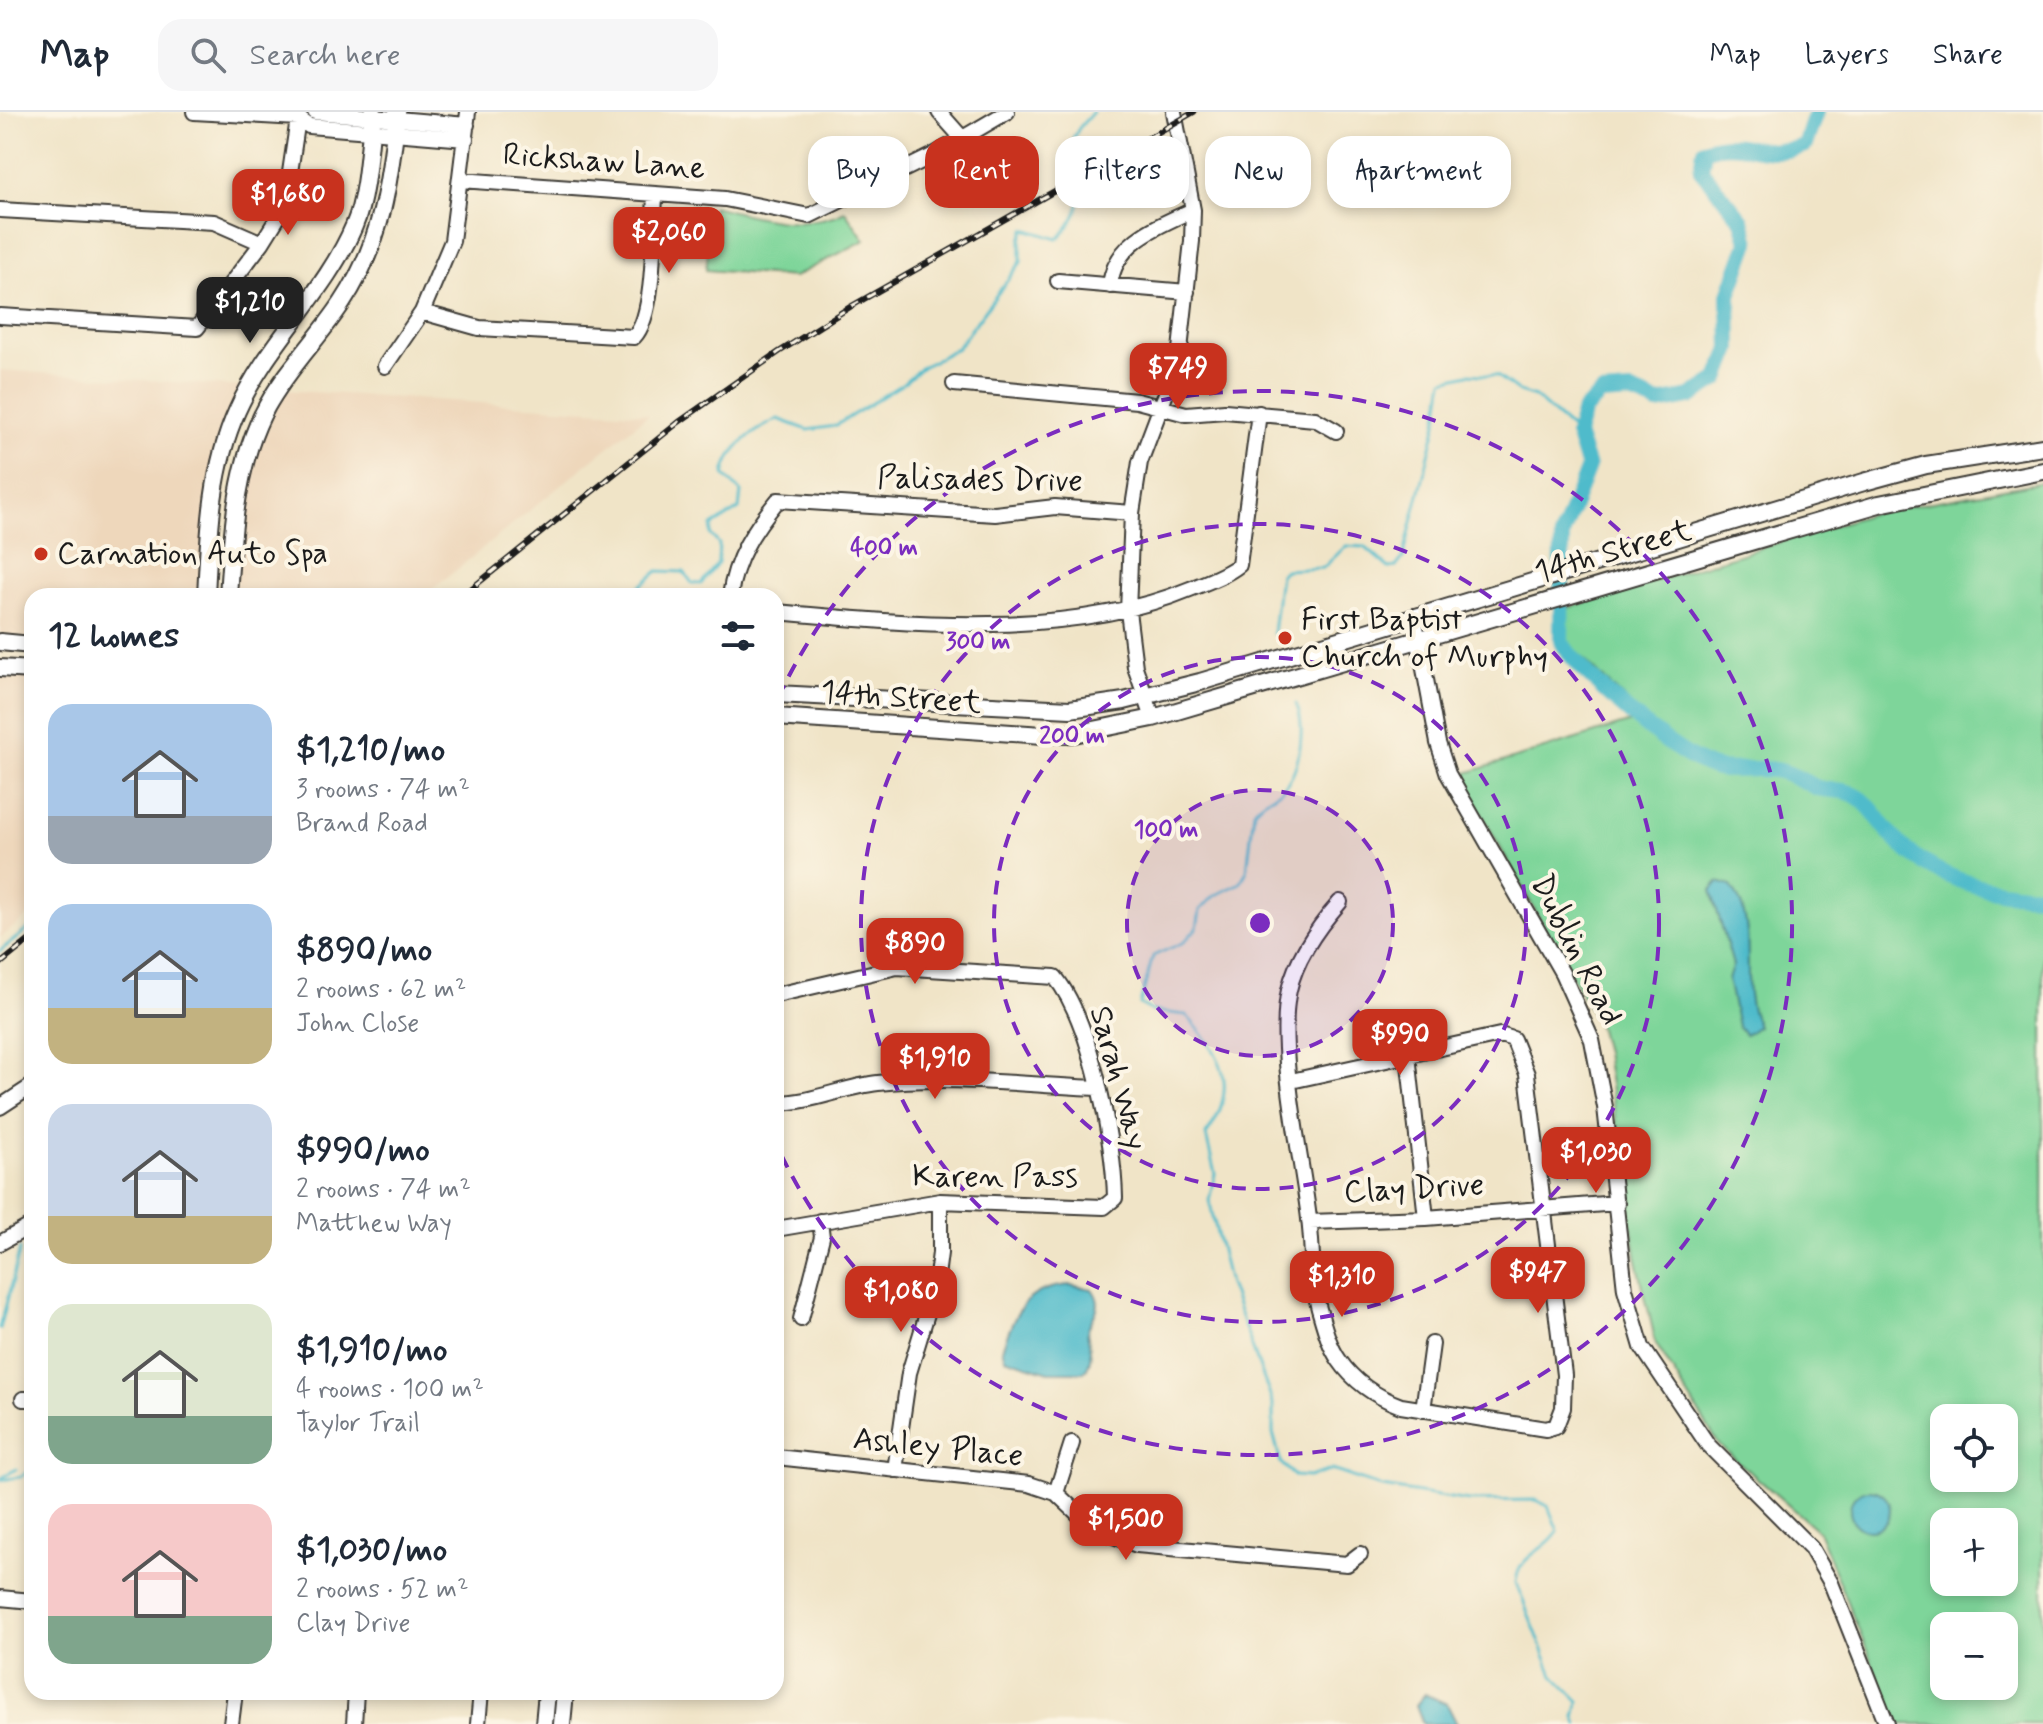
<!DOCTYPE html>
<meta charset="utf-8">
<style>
body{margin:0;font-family:Mynerve,sans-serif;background:#f6f6f7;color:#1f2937;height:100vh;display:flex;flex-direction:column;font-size:30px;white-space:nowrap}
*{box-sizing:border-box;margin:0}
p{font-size:26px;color:#747a83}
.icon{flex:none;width:44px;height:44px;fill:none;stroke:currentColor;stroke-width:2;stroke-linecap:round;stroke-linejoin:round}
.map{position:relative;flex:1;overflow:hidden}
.sheet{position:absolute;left:24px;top:476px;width:760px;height:1112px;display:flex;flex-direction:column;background:#fff;border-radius:24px;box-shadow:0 4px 12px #0003}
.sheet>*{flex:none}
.top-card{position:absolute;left:808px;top:24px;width:760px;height:72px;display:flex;gap:16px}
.fabs{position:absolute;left:1930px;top:1292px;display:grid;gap:16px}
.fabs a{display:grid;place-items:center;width:88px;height:88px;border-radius:16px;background:#fff;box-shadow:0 4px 12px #0003;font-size:40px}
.price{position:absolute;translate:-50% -68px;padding:0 18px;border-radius:16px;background:#c8321e;color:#fff;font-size:26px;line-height:52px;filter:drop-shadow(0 2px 4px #0008)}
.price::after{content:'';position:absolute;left:50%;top:48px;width:24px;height:18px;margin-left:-12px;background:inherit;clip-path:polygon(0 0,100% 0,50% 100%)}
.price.selected{background:#222;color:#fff}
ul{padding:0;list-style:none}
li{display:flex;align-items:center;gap:24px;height:200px;padding:0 24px}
li span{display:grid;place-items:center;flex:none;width:224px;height:160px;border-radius:24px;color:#555}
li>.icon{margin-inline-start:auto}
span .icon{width:96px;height:96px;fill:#fffc;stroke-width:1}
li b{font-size:34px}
h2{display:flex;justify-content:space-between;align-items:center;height:96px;padding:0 24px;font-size:34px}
.chip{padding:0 28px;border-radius:24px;background:#fff;box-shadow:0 4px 12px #0003;font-size:28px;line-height:72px}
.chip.selected{background:#c8321e;color:#fff}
header{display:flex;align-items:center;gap:48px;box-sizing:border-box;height:112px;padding:0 40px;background:#fff;border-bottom:2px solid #e0e1e3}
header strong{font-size:38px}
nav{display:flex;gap:44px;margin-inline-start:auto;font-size:28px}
.search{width:560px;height:72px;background:#f6f6f7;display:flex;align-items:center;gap:20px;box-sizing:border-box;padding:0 28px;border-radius:24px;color:#747a83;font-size:30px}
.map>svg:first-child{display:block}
.built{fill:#eed7bb}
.green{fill:#7ed59a;stroke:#4d785b;stroke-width:2;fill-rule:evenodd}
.water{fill:#50bbcb;stroke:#366c74;stroke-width:2}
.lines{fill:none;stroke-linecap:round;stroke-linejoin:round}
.stream{stroke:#50bbcb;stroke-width:3}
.river{stroke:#50bbcb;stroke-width:16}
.minor-casing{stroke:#3c3a36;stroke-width:18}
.major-casing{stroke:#3c3a36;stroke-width:20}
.minor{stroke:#fff;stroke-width:14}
.major{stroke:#fff;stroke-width:16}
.rail-casing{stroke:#1c1c1c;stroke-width:6}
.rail{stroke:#fcf5e5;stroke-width:3;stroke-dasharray:9;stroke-linecap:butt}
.ring{fill:none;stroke:#7b2cbf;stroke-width:4;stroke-dasharray:14 10}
.poi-dot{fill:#c8321e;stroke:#fcf5e5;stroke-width:3}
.labels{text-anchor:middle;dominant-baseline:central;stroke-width:8;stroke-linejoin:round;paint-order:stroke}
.street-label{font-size:32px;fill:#1c1c1c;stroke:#fcf5e5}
.poi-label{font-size:32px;fill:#1c1c1c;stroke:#fcf5e5;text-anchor:start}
.centre{fill:#7b2cbf;stroke:#fcf5e5;stroke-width:4}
.ring-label{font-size:24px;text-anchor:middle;font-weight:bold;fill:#7b2cbf;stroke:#fcf5e5;stroke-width:8;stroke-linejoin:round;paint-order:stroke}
</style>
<header>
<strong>Map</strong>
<div class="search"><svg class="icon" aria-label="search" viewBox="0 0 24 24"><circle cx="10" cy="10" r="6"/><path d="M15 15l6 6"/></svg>Search here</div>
<nav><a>Map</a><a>Layers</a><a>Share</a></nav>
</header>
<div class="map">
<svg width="2043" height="1612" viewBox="0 0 2043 1612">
<rect width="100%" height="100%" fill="#fcf5e5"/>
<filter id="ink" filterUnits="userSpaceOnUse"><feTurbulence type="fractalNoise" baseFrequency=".0125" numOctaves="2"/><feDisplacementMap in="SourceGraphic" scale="16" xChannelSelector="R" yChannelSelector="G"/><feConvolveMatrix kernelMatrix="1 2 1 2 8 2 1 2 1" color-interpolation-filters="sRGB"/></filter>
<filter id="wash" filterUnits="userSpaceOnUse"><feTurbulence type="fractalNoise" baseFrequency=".006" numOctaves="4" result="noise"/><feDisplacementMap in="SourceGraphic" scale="32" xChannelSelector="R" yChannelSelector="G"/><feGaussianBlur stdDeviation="1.8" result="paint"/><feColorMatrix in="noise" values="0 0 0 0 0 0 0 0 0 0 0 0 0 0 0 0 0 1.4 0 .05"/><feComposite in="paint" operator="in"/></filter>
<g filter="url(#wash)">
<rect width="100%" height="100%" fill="#f0e4c7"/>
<!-- built -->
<path class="built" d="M0 258 242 275 198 484H32V526L0 524Z
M281 278 649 302 424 484H235L239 429 259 326Z
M0 563 32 565V801L0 826Z"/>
<!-- green -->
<path class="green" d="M713 94C757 105 802 120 845 99L865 128 794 165 706 158Z
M2043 370V1612H1897L1818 1419 1719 1333 1656 1232 1636 1144 1605 940 1597 910 1460 663 1644 606 1567 531 1564 497 1877 400ZM1944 1306H2004V1366H1944ZM1944 1410H2004V1470H1944ZM1944 1514H2004V1574H1944Z"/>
<!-- water -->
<path class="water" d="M1718 770 1731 774C1762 814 1736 872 1758 914L1745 923 1738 914 1728 867 1733 853 1711 778Z
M1070 1173 1092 1177C1106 1195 1091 1204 1087 1220 1089 1235 1095 1246 1084 1260H1049L1005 1246 1002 1237C1016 1200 1024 1176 1070 1173Z
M1850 1398a20 20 0 1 1 40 0a20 20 0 1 1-40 0Z
M1425 1582 1447 1592 1457 1612H1423L1416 1593Z"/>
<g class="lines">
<!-- stream -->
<path class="stream" d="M1076 60C1065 29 1072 24 1093 0
M629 484 658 459 684 460 692 471 701 472 718 451 719 432 711 423 712 414 739 397 741 380 724 363C729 334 754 319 778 307L808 318 835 314 902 272 922 255 957 236 1021 150V127L1025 117 1058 127C1074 110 1082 96 1079 72
M1273 521 1280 463 1285 458 1323 456 1346 434 1365 435 1389 456 1396 455 1403 446 1437 311 1444 268 1468 262 1497 264 1519 280 1535 285 1577 322
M1296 592C1306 614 1301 657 1283 676 1274 685 1262 687 1254 699L1247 759 1240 771 1214 784 1200 798 1197 816 1184 830 1153 844 1140 892 1152 899 1186 903C1223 942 1240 976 1206 1023L1215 1062 1209 1088 1229 1172 1273 1292V1321L1281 1351 1294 1364 1309 1365 1332 1358 1382 1375 1469 1389 1535 1388 1548 1394 1558 1419C1545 1440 1518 1442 1516 1471L1553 1563 1579 1589 1575 1605 1578 1612
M0 839 32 814
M0 1217 20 1137
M0 1367 16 1357
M0 1368 21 1365 32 1355"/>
<!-- river -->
<path class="river" d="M1816 0 1805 33C1765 50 1743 23 1704 38L1701 58 1742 108 1748 130 1729 183 1730 237 1718 267 1690 285 1658 291 1631 280 1601 282 1584 298 1577 322 1588 355 1562 423 1561 529C1577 561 1682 651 1718 657 1738 660 1759 654 1779 659 1792 661 1805 671 1818 676 1829 679 1843 677 1853 682 1871 691 1881 713 1894 726 1932 766 1989 782 2043 783"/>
</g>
</g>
<g filter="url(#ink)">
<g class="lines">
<defs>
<path id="minor" d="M194 0 298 6 309 14 466 27
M315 0 467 13
M939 0 962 26
M461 68 725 87 809 104 932 44 1007 0
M0 98 214 110 262 131
M1058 169 1187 180
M1110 174C1114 130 1158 114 1193 98
M422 200 479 216 634 225C656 203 653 115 655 82
M0 204 197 216 262 131 285 94 299 0
M385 254 422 200 452 129 468 0
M954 272 1137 289 1186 302 1225 299 1315 307 1336 319
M730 484C735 446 754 417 778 388L995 402 1055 395 1132 401
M776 500C906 512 1068 528 1190 477 1207 470 1225 464 1239 453L1259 301
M1414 504 1438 631 1448 662 1562 861 1592 928 1605 995 1625 1177 1642 1235 1708 1333 1811 1436 1831 1471 1887 1612
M1153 606 1135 555 1128 499 1132 401 1140 350 1179 247 1192 129 1193 98 1174 0
M776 883 897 855 1055 865C1091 909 1114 1029 1115 1086L1104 1095 940 1089 776 1117
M1404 907 1426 1106
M1291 969 1500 923 1513 927 1527 962 1564 1263 1563 1296 1556 1314 1546 1317 1401 1294C1377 1285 1354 1270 1339 1248 1329 1234 1324 1214 1319 1197 1311 1168 1313 1137 1309 1107 1302 1045 1276 936 1289 878 1296 846 1318 815 1340 790
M776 991C812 991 843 975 878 971 950 963 1026 973 1098 976
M0 995 32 974
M1310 1110 1426 1106 1617 1091
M0 1131 32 1113
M801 1207 822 1125 820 1109
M23 1287H32
M1423 1298 1432 1232
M776 1345 1029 1372 1056 1381 1093 1416 1137 1433 1347 1452 1360 1442
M895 1358 909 1261 936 1172 940 1141V1089
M1056 1381 1072 1331
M0 1486 32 1489
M231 1612 235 1580
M354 1612 356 1580
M478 1612 481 1580"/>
<path id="major" d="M206 484C209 421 211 357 237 299 267 231 325 182 354 114 367 85 369 33 373 0
M228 484C232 422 236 350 267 294 288 256 319 226 342 191 382 131 390 70 397 0
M0 530 32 533
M0 556 32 558
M776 582 1070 597 1124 589 1200 570 1864 370 1926 353 2043 335
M776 605 1043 623 1074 622 1153 606 1879 392 2043 359
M544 1612 547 1580
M562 1612 565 1580"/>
</defs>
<!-- minor casing -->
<use href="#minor" class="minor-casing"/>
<!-- major casing -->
<use href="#major" class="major-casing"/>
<!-- minor -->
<use href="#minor" class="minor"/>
<!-- major -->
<use href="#major" class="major"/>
<defs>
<path id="rail" d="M462 484 679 310 779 240 850 195 1194 0
M0 852 32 826"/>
</defs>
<!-- rail casing -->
<use href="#rail" class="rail-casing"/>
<!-- rail -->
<use href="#rail" class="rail"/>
</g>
</g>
<!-- distance rings -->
<circle cx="1260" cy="811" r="133" fill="#7b2cbf" fill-opacity=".12"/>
<g class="ring">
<circle cx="1260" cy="811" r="133"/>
<circle cx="1260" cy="811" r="266"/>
<circle cx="1260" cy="811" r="399"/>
<path d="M778 586A532 532 0 1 1 778 1036"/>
</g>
<!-- markers -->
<g class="poi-dot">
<circle cx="41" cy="442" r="8"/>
<circle cx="1285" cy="526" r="8"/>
</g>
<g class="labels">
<!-- street labels -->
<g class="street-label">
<text transform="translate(604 50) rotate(4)">Rickshaw Lane</text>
<text transform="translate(980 368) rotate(1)">Palisades Drive</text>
<text transform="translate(1613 440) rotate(-16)">14th Street</text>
<text transform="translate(901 586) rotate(4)">14th Street</text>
<text transform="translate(1576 838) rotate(63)">Dublin Road</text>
<text transform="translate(1118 966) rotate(75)">Sarah Way</text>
<text x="995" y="1065">Karen Pass</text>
<text transform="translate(1414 1077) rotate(-3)">Clay Drive</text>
<text transform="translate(938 1336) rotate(6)">Ashley Place</text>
</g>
<!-- poi labels -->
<g class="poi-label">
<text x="57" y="442">Carnation Auto Spa</text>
<text x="1301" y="508">First Baptist<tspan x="1301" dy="37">Church of Murphy</tspan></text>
</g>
</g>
<circle cx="1260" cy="811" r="12" class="centre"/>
<g class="ring-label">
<text x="884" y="443">400 m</text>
<text x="978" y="537">300 m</text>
<text x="1072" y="631">200 m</text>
<text x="1166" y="725">100 m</text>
</g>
</svg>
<div class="fabs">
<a><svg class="icon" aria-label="locate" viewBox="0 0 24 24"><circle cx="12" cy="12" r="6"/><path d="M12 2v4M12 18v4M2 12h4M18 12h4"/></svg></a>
<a>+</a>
<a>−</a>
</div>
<b class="price" style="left:288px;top:125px">$1,680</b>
<b class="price" style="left:669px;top:163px">$2,060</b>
<b class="price selected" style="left:250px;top:233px">$1,210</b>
<b class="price" style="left:1178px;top:299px">$749</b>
<b class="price" style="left:915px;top:874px">$890</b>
<b class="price" style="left:1400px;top:965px">$990</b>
<b class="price" style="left:935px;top:989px">$1,910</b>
<b class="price" style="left:1596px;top:1083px">$1,030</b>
<b class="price" style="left:1538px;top:1203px">$947</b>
<b class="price" style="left:1342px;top:1207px">$1,310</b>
<b class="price" style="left:901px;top:1222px">$1,080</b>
<b class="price" style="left:1126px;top:1450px">$1,500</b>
<div class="top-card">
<a class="chip">Buy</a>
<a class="chip selected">Rent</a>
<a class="chip">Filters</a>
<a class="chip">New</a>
<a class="chip">Apartment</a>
</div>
<section class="sheet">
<h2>12 homes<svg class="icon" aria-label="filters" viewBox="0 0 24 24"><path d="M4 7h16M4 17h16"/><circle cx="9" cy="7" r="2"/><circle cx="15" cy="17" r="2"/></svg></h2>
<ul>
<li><span style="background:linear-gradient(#a9c7e8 70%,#9aa5b1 0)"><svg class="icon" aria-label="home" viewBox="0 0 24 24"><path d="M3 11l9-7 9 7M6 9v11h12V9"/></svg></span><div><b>$1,210/mo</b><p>3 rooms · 74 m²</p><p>Brand Road</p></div></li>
<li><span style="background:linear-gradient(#a9c7e8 65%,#c2b280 0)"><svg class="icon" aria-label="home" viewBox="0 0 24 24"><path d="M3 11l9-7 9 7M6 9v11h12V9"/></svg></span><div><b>$890/mo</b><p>2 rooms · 62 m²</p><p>John Close</p></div></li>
<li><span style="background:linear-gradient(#c9d6e8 70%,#c2b280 0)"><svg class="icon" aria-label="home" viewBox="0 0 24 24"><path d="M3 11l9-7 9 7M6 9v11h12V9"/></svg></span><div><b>$990/mo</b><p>2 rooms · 74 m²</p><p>Matthew Way</p></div></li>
<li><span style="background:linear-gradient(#dfe7d0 70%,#7fa58c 0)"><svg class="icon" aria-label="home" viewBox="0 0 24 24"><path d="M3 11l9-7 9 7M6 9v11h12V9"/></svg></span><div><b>$1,910/mo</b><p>4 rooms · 100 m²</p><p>Taylor Trail</p></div></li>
<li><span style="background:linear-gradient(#f6c9c9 70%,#7fa58c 0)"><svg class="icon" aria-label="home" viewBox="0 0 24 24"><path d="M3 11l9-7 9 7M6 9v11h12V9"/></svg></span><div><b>$1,030/mo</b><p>2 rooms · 52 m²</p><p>Clay Drive</p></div></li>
</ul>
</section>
</div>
